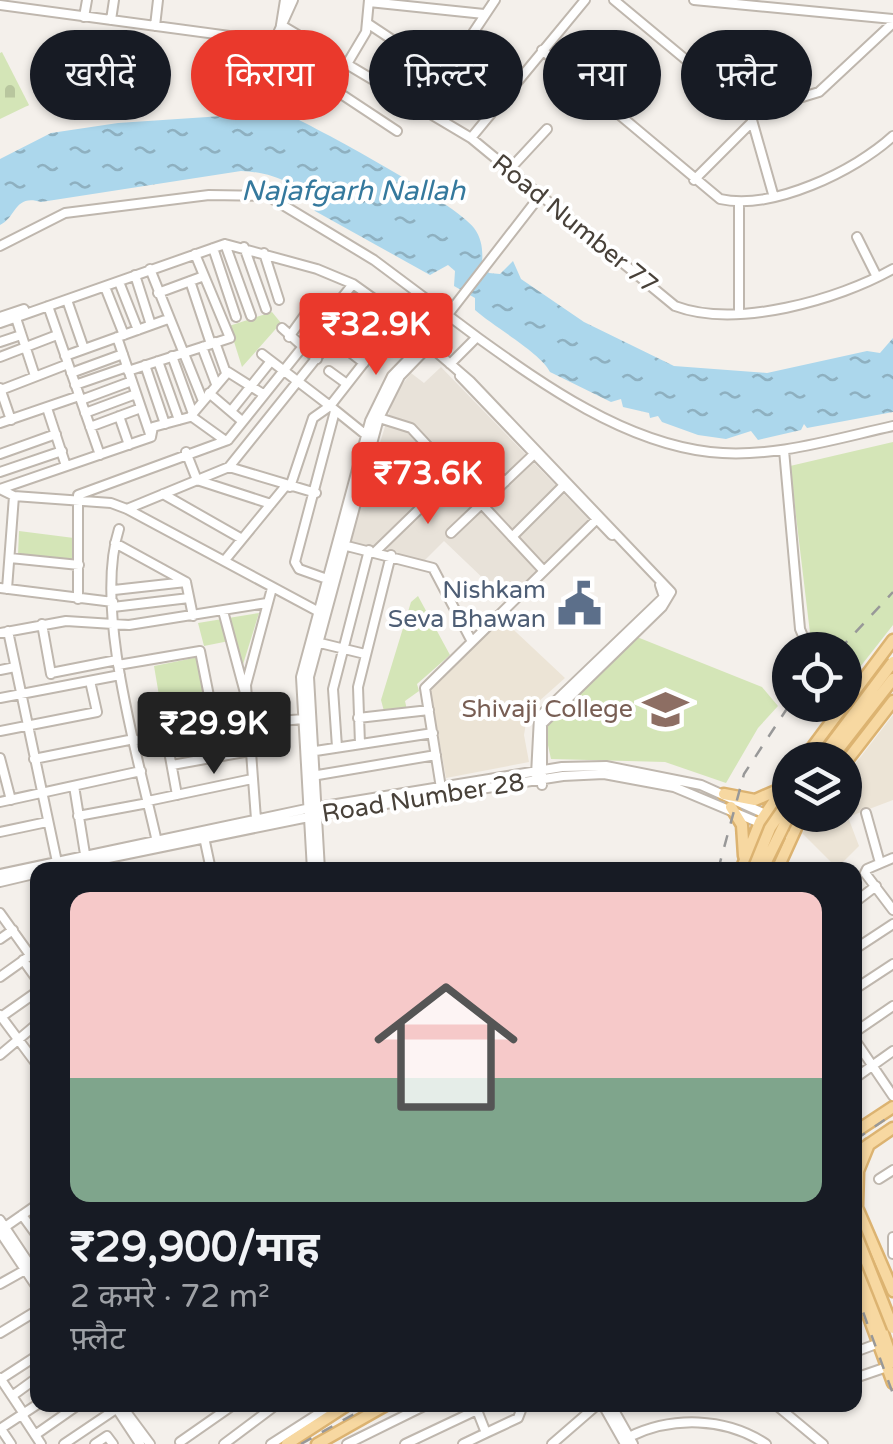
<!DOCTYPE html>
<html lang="hi">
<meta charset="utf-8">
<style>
body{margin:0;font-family:"Varela Round","Noto Sans Devanagari",sans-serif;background:#242831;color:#f1f3f6;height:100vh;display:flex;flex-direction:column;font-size:38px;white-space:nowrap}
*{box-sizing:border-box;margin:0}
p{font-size:32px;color:#9ea1a6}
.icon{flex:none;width:55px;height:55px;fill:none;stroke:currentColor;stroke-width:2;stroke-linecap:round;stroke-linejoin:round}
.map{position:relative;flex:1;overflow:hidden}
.sheet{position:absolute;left:30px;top:862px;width:832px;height:550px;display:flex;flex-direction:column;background:#171b24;border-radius:20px;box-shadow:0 2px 8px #0004}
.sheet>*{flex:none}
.top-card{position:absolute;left:30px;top:30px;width:835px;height:90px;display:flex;gap:20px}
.buttons{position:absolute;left:772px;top:632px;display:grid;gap:20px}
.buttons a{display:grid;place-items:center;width:90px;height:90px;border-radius:50%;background:#171b24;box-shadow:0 2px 8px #0004;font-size:50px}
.price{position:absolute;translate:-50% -85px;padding:0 22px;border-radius:10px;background:#ea392c;color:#fff;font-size:32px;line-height:65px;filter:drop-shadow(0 2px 5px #0008)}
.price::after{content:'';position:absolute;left:50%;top:60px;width:30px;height:22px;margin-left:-15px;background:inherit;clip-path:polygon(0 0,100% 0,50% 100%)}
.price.selected{background:#222;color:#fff}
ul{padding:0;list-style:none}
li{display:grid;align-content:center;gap:20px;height:530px;padding:0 40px}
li+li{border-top:2px solid #363941}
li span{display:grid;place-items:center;height:310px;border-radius:20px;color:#555}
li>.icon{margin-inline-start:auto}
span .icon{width:180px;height:180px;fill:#fffc;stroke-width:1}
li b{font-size:42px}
.pill{padding:0 35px;border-radius:45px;background:#171b24;box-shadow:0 2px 8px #0004;font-size:35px;line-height:90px}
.pill.selected{background:#ea392c;color:#fff}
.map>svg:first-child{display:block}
.residential{fill:#e8e2d9}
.education{fill:#ece4d6}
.cemetery{fill:url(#cemetery-stones)}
.park{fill:#d4e5b7}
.water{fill:url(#water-ripples)}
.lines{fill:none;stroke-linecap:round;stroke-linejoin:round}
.minor-casing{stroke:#bfb7ae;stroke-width:12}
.major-casing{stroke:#dcb371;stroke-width:15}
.minor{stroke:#fff;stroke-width:8}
.major{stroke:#f7d8a1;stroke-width:10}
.rail{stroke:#989898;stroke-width:2.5;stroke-dasharray:12 12;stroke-linecap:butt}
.major-bridge-casing{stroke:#dcb371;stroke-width:15;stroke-linecap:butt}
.major-bridge{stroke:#f7d8a1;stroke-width:10}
.labels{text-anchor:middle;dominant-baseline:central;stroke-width:8;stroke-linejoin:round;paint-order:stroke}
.street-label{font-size:25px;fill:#484139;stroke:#fff}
.service-label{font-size:25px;fill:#4e5e75;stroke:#fff;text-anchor:end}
.education-label{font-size:25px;fill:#785e54;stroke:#fff;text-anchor:end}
.water-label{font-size:28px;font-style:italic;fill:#35799d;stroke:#fff}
</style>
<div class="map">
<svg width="893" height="1444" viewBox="0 0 893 1444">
<defs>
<pattern id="cemetery-stones" width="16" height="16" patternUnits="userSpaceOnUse" patternTransform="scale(2.5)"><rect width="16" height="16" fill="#d4e5b7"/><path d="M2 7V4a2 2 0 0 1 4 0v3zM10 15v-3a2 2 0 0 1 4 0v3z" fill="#b8c69e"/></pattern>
<pattern id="water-ripples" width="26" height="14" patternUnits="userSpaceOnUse" patternTransform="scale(2.5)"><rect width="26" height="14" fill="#acd7ec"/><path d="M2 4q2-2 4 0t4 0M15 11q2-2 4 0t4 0" fill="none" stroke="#8eb0c0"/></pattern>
</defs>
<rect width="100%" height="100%" fill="#f4f0eb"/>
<!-- residential -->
<path class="residential" d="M441 367 595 526 511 605 444 541 422 563 349 544 395 394 411 373 424 383Z"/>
<!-- education -->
<path class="education" d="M501 618 565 678 528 711 524 735 529 762 446 778 430 688Z
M893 715V800L848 817 859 846 837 868 802 833 816 815H845V777Z"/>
<!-- cemetery -->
<path class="cemetery" d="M2 52 29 105 0 119V53Z"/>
<!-- park -->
<path class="park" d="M272 312 281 323 242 367 229 326Z
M893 442V625L853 676 845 668V650H827L810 633 790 466Z
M19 531 74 538 76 561 18 555Z
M418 596 450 655 417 684 419 691 405 701 407 710 385 715 381 700 411 602Z
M259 613 240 674 234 640 204 646 198 623Z
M637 637 762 687 778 706 758 728 726 783 665 762 551 759 544 727Z
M199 657 211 723 165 731 154 666Z"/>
<!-- water -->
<path class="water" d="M282 112C315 126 457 204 474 228 482 239 483 250 482 264L489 273 500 274 513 261 521 279 584 322 674 366 767 373 867 351 880 353 893 338V412L807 428 804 424 801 430 758 440 751 431 726 439 698 435 662 422 658 416 650 418 649 413 623 407 621 399 611 402 550 372C541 353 494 327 475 310V298L454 286 455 271 448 265 430 275 315 211C302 183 270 172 241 171L41 202C14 194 17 217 0 225V159L51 133 118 123Z"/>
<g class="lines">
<defs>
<path id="minor" d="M614 0 750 113 819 92 893 23
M694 0 893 19
M369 2 484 14
M0 5 274 42 293 0
M84 17 87 0
M111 20 114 0
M367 23 444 74
M281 25 471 138 675 306C736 329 838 300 893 269
M281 25 285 0
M155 26 158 0
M542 50 720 199C772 211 855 171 893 136
M327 52 335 90 397 131
M347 64 366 32 369 0
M421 111 495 0
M750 113 773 194
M471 138 585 0
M509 170 547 129
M694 180 752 122
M857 237 877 277
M225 244 251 316
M0 246 65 213 209 195 268 196 374 260 477 337 450 364
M244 247 266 309
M213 248 236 317
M264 253 279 300
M150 269 203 401
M135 275 151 325
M190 281 211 344
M119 282 138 330
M105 287 124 335
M158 293 204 276
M67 300 84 349
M48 306 100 455
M449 313 539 197
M739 313V202
M0 317 24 309
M16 318 35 376
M0 323 225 244 317 269 353 284 381 304 470 381 671 592 662 607 542 724V785
M282 328 317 359
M361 329 379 343
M117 337 151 437
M289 337 307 312 321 323
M477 337C545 386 624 442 710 452 771 459 834 439 893 426
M0 342 21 335
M215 342 226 373
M202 347 216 384
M346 349 364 363
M262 354 330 406 313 418 290 487
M65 356 168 319
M172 356 193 414
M0 357 57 335
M158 361 179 420
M145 365 165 424
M128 371 230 338 195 254
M329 371 347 384
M71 373 123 354
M460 376 612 535
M75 385 127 367
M0 388 11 420
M1 390 68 364
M209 393 242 421
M81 400 132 381
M47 408 66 466
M231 411 271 361
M85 413 136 394
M119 416 129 445
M191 416 223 439
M376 417 411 428 543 570
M0 423 79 396
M90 427 141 408
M366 435 330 406 398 319
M228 440 353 284
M784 450 800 629 809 650
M186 452 197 480 271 504
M0 454 56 434
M229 467 316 493
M0 472 62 451
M0 489 14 496 111 503 127 509 321 613
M0 489 151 437 153 427 190 417 228 372 263 394
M163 494 242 539
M78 503V495L228 440
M78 503V599
M425 505 395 472 425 444
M127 509 229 467 367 295
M119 529C93 609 139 760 157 842
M451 533 532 456
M512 537 563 486
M115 543 186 582
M343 545 433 568 471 640
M376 551 476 454 505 482
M10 558 79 565
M225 560 284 488
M327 579 299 569 295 562 335 411
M0 588 113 602
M7 589 14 496
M114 590 186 582 193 616
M113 607 189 598
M223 611 245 693
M42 624 51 674
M8 631 57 862
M0 633 66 621 129 625 267 603
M316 642 365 654
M118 665 200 651 215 726
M0 670 15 667
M51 673 117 660
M0 698 120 675
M358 718 429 710
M247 724 303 719
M0 731 97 712 90 681
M166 735 177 795
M135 741 247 721
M360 744 358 687 391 555
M337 747 333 689 369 550
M309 752 433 733
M0 758 11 800
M34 759 134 739
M172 765 250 751
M536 775 539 717 664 597 660 585
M312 776 436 755
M74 786 85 854
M441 788 425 688 597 519
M148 801 252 779
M0 802 141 771
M866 813 880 863
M78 816 148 803
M256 819 246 685 272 588
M0 832 47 822
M204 837 211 870
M893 858 867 869 865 873 893 910
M50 870 328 813 563 776 604 774 674 787 786 834
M312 870 301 677 370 421 392 376 425 342
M320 870 309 677 379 418 400 376 429 346
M0 874 306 809 562 767 606 766 701 785 794 827
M0 882 38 873
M855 902 876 886
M0 913 30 955
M0 939 13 930
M855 949 893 924
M23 960 38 981
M0 977 38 950
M855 989 893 964
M0 1015 38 1066
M1 1017 38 991
M855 1032 893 1006
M855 1040 893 1096
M0 1055 38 1023
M855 1078 893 1051
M879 1179 893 1170
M22 1215 38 1237
M0 1220 38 1277
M5 1227 38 1204
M0 1232 38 1289
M893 1237V1254
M0 1284 25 1270
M0 1333 38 1310
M855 1352 879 1343
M0 1378 24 1414
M855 1378 887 1367
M1 1379 38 1355
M12 1396 38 1377
M121 1405 150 1444
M603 1405 625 1444
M611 1405 633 1444
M776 1405 823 1444
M115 1406 140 1444
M22 1415 41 1444
M0 1429 38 1404
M1 1429 11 1444
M486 1433 518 1418 523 1405
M35 1435 78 1405
M629 1437C672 1416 725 1417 766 1444
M180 1442 233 1405
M64 1444 116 1409
M95 1444 107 1436 113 1444
M224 1444 276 1405
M271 1444 332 1405
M347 1444 426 1405
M405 1444 477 1410
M463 1444 486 1433 475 1405
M552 1444 597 1405"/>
<path id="major" d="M845 704 893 640
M803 760 844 705
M845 763 893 701
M724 794 755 800 780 789
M731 807 742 825 744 856
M741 870 760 822 790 778
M777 870 802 815
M855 1132 893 1107
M855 1154 893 1128
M855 1203 893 1291
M857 1206 858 1171 869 1144
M855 1253 893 1362
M855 1279 893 1383
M287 1444 347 1405
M317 1444 386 1405"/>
</defs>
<!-- minor casing -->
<use href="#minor" class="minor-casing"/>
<!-- major casing -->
<use href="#major" class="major-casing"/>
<!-- minor -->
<use href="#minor" class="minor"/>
<!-- major -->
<use href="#major" class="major"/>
<!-- rail -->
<path class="rail" d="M839 650 893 592
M718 870 744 774 790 704
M855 1140 893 1114
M855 1290 893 1394
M301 1444 370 1405"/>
<defs>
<path id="major-bridge" d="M819 760 893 662
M830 760 893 679
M753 870 770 828 790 799
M762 870 790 813
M855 1232 893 1328"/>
</defs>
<!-- major-bridge casing -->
<use href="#major-bridge" class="major-bridge-casing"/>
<!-- major-bridge -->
<use href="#major-bridge" class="major-bridge"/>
</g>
<!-- icons -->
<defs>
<symbol id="civic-bare" viewBox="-9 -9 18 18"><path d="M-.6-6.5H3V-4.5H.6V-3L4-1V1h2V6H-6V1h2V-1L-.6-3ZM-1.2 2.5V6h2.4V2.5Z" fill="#5c6f8a" stroke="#fff" stroke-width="2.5" paint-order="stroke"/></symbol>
<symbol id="university-bare" viewBox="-9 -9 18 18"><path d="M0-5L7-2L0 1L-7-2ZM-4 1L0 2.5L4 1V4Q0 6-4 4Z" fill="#8d6e63" stroke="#fff" stroke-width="2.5" paint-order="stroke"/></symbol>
</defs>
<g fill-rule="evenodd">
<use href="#civic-bare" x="548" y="572" width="63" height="63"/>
<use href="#university-bare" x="634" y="678" width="63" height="63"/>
</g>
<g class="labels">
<!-- street labels -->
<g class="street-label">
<text transform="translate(575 224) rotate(39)">Road Number 77</text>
<text transform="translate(423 798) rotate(-9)">Road Number 28</text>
</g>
<!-- service labels -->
<g class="service-label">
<text x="546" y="590">Nishkam<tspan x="546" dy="29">Seva Bhawan</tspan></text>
</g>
<!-- education labels -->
<g class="education-label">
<text x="633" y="709">Shivaji College</text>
</g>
<!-- water labels -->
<g class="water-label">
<text x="353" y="191">Najafgarh Nallah</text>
</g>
</g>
</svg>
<div class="buttons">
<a><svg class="icon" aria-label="locate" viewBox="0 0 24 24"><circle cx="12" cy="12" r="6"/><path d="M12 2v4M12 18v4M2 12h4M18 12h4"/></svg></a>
<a><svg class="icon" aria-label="layers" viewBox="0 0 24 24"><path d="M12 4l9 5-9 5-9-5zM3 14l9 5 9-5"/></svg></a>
</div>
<b class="price" style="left:376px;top:378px">₹32.9K</b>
<b class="price" style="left:428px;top:527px">₹73.6K</b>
<b class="price selected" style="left:214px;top:777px">₹29.9K</b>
<div class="top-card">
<a class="pill">खरीदें</a>
<a class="pill selected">किराया</a>
<a class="pill">फ़िल्टर</a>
<a class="pill">नया</a>
<a class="pill">फ़्लैट</a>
</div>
<section class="sheet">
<ul>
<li><span style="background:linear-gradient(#f6c9c9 60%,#7fa58c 0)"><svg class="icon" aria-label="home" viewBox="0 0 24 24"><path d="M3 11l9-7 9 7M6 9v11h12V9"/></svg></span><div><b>₹29,900/माह</b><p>2 कमरे · 72 m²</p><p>फ़्लैट</p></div></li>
</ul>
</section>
</div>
